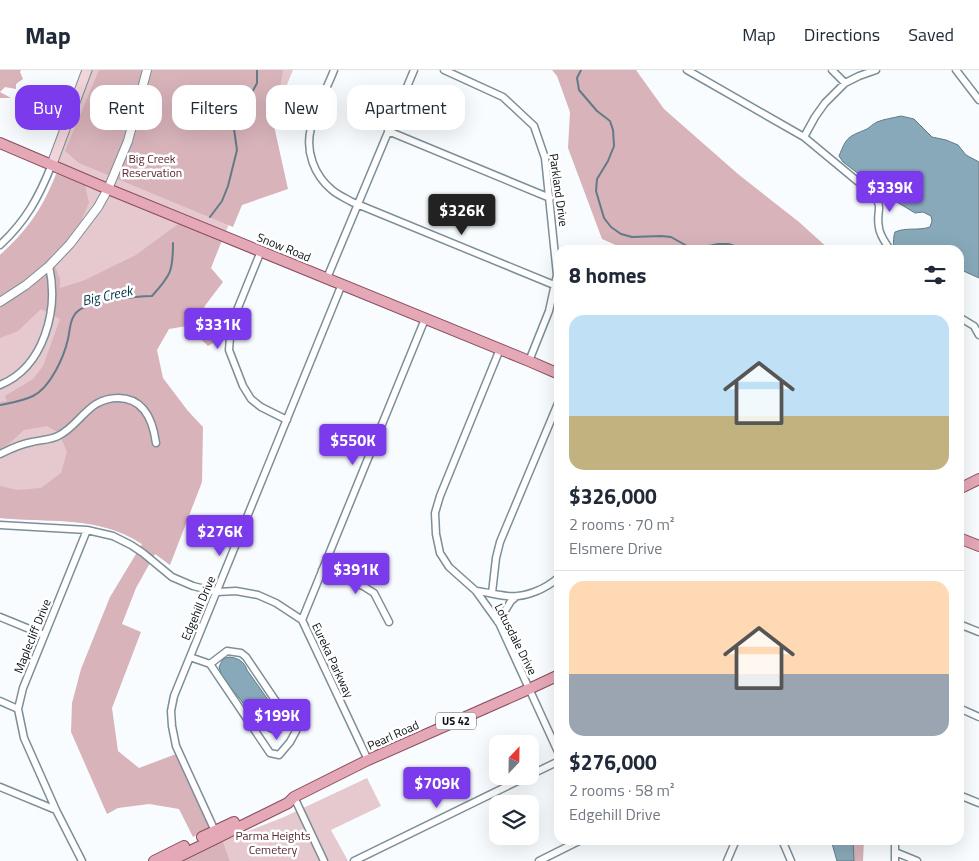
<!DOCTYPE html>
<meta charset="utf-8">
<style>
body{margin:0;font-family:"Titillium Web",sans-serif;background:#f6f6f7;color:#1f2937;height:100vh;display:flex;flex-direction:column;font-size:19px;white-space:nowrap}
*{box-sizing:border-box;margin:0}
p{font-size:16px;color:#747a83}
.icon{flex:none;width:28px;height:28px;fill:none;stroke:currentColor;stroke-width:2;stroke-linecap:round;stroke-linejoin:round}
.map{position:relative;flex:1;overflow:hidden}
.panel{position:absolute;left:554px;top:175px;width:410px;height:600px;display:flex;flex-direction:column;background:#fff;border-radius:15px;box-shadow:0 5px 20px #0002}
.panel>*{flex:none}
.guide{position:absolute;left:15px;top:15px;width:464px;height:45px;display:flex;gap:10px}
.needle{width:32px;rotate:22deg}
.controls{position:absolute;left:489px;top:665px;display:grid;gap:10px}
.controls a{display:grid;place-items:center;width:50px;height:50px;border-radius:10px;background:#fff;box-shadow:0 5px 20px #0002;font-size:25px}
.price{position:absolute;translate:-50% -42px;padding:0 11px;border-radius:5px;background:#7c3aed;color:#fff;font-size:16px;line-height:32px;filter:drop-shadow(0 1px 2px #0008)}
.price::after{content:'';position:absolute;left:50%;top:30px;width:15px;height:11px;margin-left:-8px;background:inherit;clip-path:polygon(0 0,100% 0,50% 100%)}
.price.active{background:#222;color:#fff}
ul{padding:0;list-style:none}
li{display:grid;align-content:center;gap:10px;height:265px;padding:0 15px}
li+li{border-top:1px solid #e0e1e3}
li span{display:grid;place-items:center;height:155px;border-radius:15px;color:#555}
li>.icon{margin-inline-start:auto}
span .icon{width:90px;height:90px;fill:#fffc;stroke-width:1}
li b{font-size:21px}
h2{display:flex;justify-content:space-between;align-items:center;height:60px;padding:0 15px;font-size:21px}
.pill{padding:0 18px;border-radius:15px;background:#fff;box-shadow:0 5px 20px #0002;font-size:18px;line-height:45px}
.pill.active{background:#7c3aed;color:#fff}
header{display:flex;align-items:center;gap:30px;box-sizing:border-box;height:70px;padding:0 25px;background:#fff;border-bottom:1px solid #e0e1e3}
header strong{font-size:24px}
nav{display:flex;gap:28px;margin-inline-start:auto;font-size:18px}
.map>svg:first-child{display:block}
.green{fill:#e5c9ce}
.forest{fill:#d8b3ba}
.water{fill:#88a9b9;stroke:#627b87}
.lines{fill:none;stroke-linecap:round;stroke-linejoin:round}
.stream{stroke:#627b87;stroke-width:2}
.minor-casing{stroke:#7c8f98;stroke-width:9}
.tertiary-casing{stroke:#7c8f98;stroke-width:10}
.secondary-casing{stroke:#7c8f98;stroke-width:11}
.primary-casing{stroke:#8c4d5e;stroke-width:12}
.minor{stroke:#fff;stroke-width:6}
.tertiary{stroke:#fff;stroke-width:8}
.secondary{stroke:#f2d4db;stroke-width:9}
.primary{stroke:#e4a8b7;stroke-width:10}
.labels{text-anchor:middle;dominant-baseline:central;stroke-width:5;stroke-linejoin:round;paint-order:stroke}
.shield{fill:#fff;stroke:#53575a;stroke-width:1}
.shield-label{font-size:11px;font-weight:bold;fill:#090f13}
.park-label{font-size:12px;fill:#592835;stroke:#fff}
.street-label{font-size:12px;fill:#090f13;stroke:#fff}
.water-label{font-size:14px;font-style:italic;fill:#033548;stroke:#fff}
</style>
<header>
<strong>Map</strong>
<nav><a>Map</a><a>Directions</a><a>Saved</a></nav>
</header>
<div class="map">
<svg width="979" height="791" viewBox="0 0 979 791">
<rect width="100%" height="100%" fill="#f8fcfe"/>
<!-- green -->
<path class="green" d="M88 0H293L207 207 129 280 170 495C155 483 140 471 122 463 83 447 41 452 0 448V185C30 158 44 136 59 98L52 95Z
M367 708 381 736 331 760 348 791H230L223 771 284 747Z"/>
<!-- forest -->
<path class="forest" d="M0 0H21L20 2 23 9 16 14V19L5 17 0 22 11 28H0Z
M99 0H283L274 56 288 119 242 135 233 157 79 93 65 81Z
M552 0H636L664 39 738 104 799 152 830 180H627L602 169 568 78 570 42 557 6Z
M56 104 85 115 89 133 81 151 65 173 51 186 60 209V218L85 210 136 185 178 154 221 172 211 198 223 212 204 237 226 256 225 266 208 276 187 256 169 259 157 280 163 308 188 341 203 357 202 412 170 495 155 484 136 518 122 554 141 562 112 638 118 681 139 698 176 684 211 758 193 767 179 739 149 734 118 738 107 744 71 662 72 633 81 599 110 527 142 474C98 445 49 453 0 448V416L17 420 41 418 61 403 67 382 59 363 47 356 24 360 10 373 0 379V332L7 331 5 326 33 309 43 296 60 249 41 239 18 261 0 268V185C27 161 43 138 56 104Z
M853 770H864L863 791H854Z
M223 771 230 791H179Z"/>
<!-- water -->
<path class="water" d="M901 46 914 49 932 67 946 70 958 75 966 85 979 92V208L959 199V180H898L897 177H893C894 172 893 167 895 162 906 157 918 161 930 157L932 151 931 146 923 142 915 143 892 129 886 119 864 108 843 92 839 86C847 66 848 67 867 59 870 57 873 54 877 52 884 49 893 48 901 46Z
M229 587C238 588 244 591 247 600L271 634C275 642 282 648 284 657L280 662 274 664 261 658 240 629 223 609 219 597 223 589Z
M831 770H853L854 791H837Z"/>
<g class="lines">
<!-- stream -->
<path class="stream" d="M581 0 577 8 579 20 597 41 610 51 613 60 614 76 608 91 597 109 596 121 604 148 611 157 621 164 632 167 661 166 671 167 687 176 699 178 718 174H728L735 176 738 180
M210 147 222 131 228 116 237 80 233 52 246 34 257 13V0
M816 180 818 177C824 175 828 176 833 180
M0 335C10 333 23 331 33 326 50 318 64 287 68 269 70 260 70 247 78 241 88 232 138 226 152 226 171 205 173 201 173 173"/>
<defs>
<path id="minor" d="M334 0C327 19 315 38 311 58 305 81 314 105 332 120 338 125 345 128 352 132L559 217
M444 0 503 27 534 56 545 88 557 205 549 241 529 291
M687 0 804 67 868 120C887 138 875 138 879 158 880 166 886 173 890 180
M832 0 845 13
M956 0 979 30
M388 61 550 128
M804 67 815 47 825 33 845 13 859 6 876 0
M0 175C26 151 39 127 52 94
M261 181 231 255 229 280 243 316 251 329 261 337 287 350
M327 208 414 0
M959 247 974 256 979 265
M500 279 440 426 435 443 436 464 440 483 449 497 476 521 499 553 559 684
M0 315C44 297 59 240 49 196
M0 384C10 379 20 374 32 372 40 370 50 370 58 366 73 359 82 343 96 334 103 330 110 328 118 328 144 328 153 351 156 373
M0 455 87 460 113 466 131 475 143 483 172 507 193 516 217 522 236 521 258 525 276 533 302 550 368 690
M322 500 363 516 374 523 389 552
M476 521C486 522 497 525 507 526 525 528 546 519 559 507
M492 523 496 488 500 472 559 331
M0 547 44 565
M302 550 425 249
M498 552 511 531 517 526
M959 554 979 562
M190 587 210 594 270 683 279 685 290 672 296 661 246 587 241 583 227 581 210 594
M0 631 18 639
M959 638 979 647
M530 705 559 691
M0 717 56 740
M959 725 979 733
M294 727 324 791
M215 761 176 676 172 656 171 641 174 626 342 214
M782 770 791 791
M895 782 917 791
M82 791 56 740 24 668 18 639 23 618 87 460
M354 791 528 706
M539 791 581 770
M727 791 736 770
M895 791V770"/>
<path id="tertiary" d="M0 232 26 215 49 196 70 174 98 137 108 119 128 71 147 0"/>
<path id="secondary" d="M52 94 87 0"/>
<path id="primary" d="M0 73 108 119 529 291 559 304
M959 419 979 409
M959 468 979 476
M202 767 234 752
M154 791 184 776
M170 791 288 733 294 727 368 690 529 619 559 605"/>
</defs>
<!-- minor casing -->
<use href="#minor" class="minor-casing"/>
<!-- tertiary casing -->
<use href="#tertiary" class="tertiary-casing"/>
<!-- secondary casing -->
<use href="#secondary" class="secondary-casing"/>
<!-- primary casing -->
<use href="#primary" class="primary-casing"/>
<!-- minor -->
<use href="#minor" class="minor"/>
<!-- tertiary -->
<use href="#tertiary" class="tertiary"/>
<!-- secondary -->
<use href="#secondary" class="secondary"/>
<!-- primary -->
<use href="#primary" class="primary"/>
</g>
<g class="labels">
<!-- shield labels -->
<rect class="shield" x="436" y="642.5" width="40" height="17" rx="4"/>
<g class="shield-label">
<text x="456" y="651">US 42</text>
</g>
<!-- park labels -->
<g class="park-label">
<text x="152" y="88">Big Creek<tspan x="152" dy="14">Reservation</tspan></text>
<text x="273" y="765">Parma Heights<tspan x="273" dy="14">Cemetery</tspan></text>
</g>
<!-- street labels -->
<g class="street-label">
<text transform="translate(559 120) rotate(82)">Parkland Drive</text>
<text transform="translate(284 177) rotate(22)">Snow Road</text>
<text transform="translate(198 538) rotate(-67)">Edgehill Drive</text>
<text transform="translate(32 566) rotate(-68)">Maplecliff Drive</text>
<text transform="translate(516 569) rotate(63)">Lotusdale Drive</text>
<text transform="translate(333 590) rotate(65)">Eureka Parkway</text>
<text transform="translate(393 665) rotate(-24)">Pearl Road</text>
</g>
<!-- water labels -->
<g class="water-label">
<text transform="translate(107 225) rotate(-12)">Big Creek</text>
</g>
</g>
</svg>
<div class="controls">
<a><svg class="needle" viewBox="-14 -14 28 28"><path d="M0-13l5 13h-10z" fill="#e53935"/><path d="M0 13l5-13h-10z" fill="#747a83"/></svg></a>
<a><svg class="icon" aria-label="layers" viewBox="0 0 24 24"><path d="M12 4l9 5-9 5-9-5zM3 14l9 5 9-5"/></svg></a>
</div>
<b class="price" style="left:890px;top:143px">$339K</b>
<b class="price active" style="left:462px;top:166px">$326K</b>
<b class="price" style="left:218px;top:280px">$331K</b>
<b class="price" style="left:353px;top:396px">$550K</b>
<b class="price" style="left:220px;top:487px">$276K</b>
<b class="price" style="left:356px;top:525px">$391K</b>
<b class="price" style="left:277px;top:671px">$199K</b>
<b class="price" style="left:437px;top:739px">$709K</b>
<div class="guide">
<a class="pill active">Buy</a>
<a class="pill">Rent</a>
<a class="pill">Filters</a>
<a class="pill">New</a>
<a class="pill">Apartment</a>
</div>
<section class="panel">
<h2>8 homes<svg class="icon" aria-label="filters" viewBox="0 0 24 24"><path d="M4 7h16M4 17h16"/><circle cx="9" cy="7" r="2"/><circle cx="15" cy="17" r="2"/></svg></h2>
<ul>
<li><span style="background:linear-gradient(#bfe0f5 65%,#c2b280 0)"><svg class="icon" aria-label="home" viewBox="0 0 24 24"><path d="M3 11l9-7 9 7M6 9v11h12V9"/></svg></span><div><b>$326,000</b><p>2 rooms · 70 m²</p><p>Elsmere Drive</p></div></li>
<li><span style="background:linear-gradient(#ffd9b3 60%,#9aa5b1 0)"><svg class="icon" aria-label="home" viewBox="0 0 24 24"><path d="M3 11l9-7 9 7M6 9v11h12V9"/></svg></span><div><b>$276,000</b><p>2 rooms · 58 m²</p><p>Edgehill Drive</p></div></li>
</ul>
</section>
</div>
